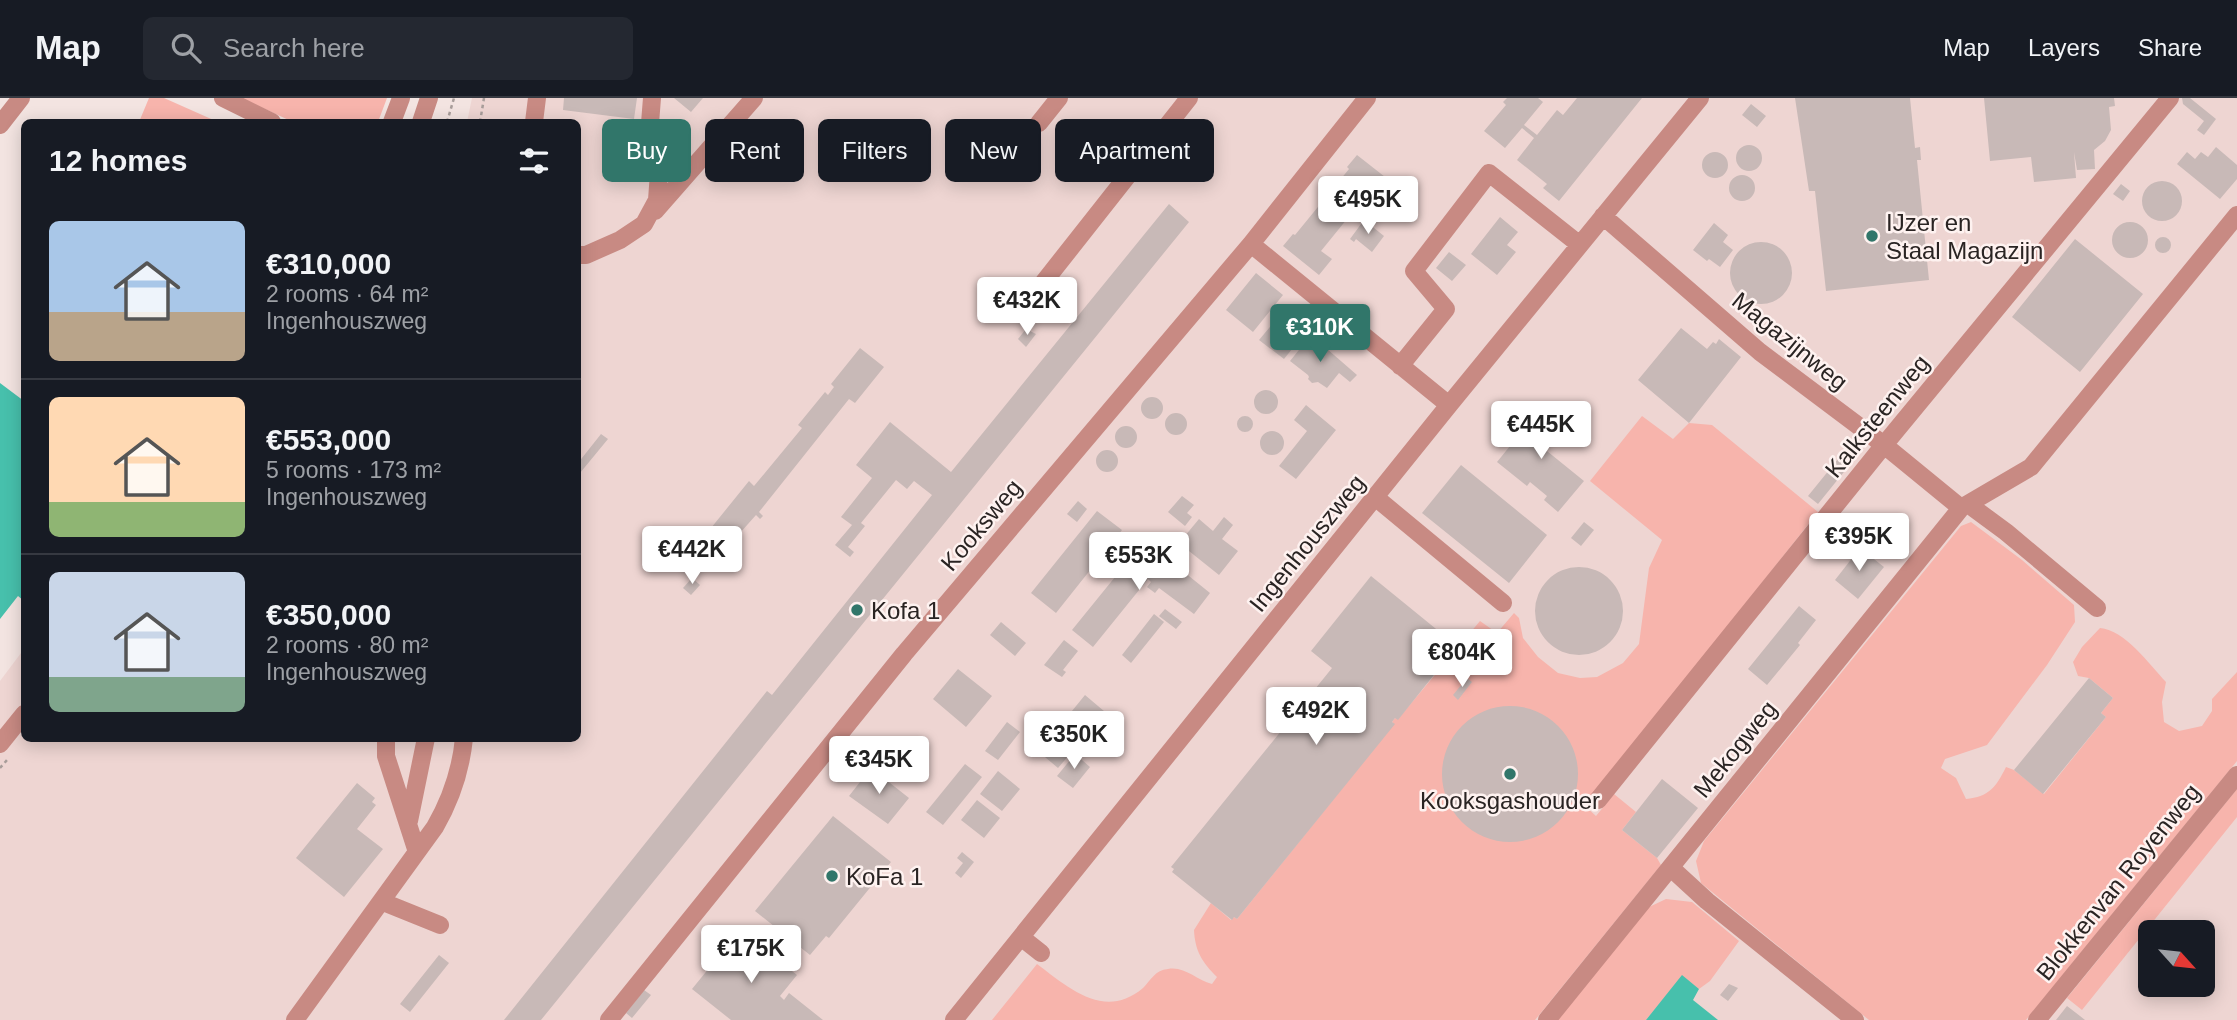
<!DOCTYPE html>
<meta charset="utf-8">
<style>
body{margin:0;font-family:Arial,sans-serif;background:#242831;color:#f1f3f6;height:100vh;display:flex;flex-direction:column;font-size:26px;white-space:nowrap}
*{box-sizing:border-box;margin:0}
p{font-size:23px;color:#9ea1a6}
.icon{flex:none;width:38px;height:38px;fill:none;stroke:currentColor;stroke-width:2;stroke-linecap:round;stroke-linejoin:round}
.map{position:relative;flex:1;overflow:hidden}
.sheet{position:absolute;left:21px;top:21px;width:560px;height:623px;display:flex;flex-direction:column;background:#171b24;border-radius:10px;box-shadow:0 4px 18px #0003}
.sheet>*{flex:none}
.guide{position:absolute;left:602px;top:21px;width:665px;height:63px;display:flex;gap:14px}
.needle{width:46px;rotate:117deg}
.tools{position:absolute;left:2138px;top:822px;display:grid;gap:14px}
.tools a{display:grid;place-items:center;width:77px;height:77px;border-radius:10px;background:#171b24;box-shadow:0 4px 18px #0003;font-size:35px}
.price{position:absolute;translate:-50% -60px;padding:0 16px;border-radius:7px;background:#fff;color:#222;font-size:23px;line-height:46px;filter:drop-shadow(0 2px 4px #0008)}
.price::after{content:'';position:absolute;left:50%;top:42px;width:21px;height:16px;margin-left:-10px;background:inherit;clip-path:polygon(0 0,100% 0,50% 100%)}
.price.active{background:#31766a;color:#fff}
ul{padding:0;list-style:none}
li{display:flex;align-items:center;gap:21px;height:175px;padding:0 28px}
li+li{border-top:2px solid #363941}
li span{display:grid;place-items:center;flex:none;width:196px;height:140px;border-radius:10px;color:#555}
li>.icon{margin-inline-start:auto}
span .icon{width:84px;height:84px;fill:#fffc;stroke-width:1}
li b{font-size:30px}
h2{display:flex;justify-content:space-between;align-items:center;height:84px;padding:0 28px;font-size:30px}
.tag{padding:0 24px;border-radius:10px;background:#171b24;box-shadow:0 4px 18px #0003;font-size:24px;line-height:63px}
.tag.active{background:#31766a;color:#fff}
header{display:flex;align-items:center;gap:42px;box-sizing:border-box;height:98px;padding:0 35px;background:#171b24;border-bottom:2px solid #363941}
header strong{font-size:33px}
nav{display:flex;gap:38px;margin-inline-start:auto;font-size:24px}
.search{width:490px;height:63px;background:#242831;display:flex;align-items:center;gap:18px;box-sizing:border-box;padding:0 24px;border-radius:10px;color:#9ea1a6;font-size:26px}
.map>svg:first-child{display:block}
.built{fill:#eed5d2;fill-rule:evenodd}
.green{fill:#f7b4ac}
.water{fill:#47c0ac}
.building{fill:#c8b9b7}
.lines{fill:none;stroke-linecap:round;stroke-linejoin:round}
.path{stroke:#a89d9a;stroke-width:2.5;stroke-dasharray:3.5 3.5;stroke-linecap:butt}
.minor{stroke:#c88a83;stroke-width:18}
.poi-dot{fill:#31766a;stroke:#fef2f0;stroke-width:2.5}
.labels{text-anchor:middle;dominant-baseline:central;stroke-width:5;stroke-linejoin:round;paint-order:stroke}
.poi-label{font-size:24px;fill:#2a2423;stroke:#fef2f0;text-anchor:start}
.street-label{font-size:24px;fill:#2a2423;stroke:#fef2f0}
</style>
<header>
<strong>Map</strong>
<div class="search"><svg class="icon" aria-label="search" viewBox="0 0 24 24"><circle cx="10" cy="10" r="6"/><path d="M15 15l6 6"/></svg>Search here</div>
<nav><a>Map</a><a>Layers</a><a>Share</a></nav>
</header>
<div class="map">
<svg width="2237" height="922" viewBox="0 0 2237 922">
<rect width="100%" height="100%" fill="#f3e4e1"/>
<!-- built -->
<path class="built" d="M472 0H2237V922H0V583L24 551V640H578V24H467ZM2151 835H2203V887H2151Z"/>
<!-- green -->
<path class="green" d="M149 0H164L218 24H139Z
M241 0H387L378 24H293Z
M1642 318 1673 341 1689 325 1712 327 1818 414 1585 708 1596 718 1614 696 1636 714 1622 732 1657 760 1661 767 1535 922H992L1037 866C1070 891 1105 922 1143 890 1151 882 1155 872 1168 871 1185 868 1196 882 1212 886L1217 879C1202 864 1195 853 1194 832L1211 805 1231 822 1234 819 1237 821 1394 626 1392 624 1395 620 1398 621 1480 523 1497 535 1514 515 1519 520 1523 540 1538 559 1558 575 1580 580 1597 579 1623 565 1639 546 1649 470 1662 442 1590 383Z
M1971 424 2022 462 2074 507 2075 524 2047 567 1987 647 1945 661 1941 670 1956 680 1966 701C1989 699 1996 689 2006 669L2014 672 2044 696 2106 619 2101 615 2113 600 2089 580 2078 578 2073 564 2082 549 2100 530C2125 532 2149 566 2166 584L2162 604 2164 624 2179 633 2202 628 2212 613V601L2237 574V663L2026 922H1869L1701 785 1696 763 1704 743 1961 428Z
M2237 691V719L2082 912 2067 900Z
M1666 801 1692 804 1739 843 1710 883 1699 891 1682 878 1646 922H1556L1647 810Z"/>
<!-- water -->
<path class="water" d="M0 285 24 303V503L18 498 0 521Z
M1870 437a16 16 0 1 1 32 0a16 16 0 1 1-32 0Z
M1682 877 1699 891 1693 902 1718 922H1646Z"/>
<!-- building -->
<path class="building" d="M564 0H637L634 21 563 12Z
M674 0H703L691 14Z
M1507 0H1538L1543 4 1524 27 1537 37 1557 12 1563 17 1577 0H1642L1559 103 1543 90 1547 86 1517 62 1534 40 1522 30 1505 50 1484 33 1506 7 1503 4Z
M1795 0H1910L1915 50 1920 49 1921 62H1917L1929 182 1826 193 1815 93H1809Z
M1984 0H2114L2115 8 2109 9 2111 32 2105 43 2094 52 2095 71 2077 72 2074 54 2076 80 2034 84 2031 59 1990 63Z
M2182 0H2190L2216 21 2204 37 2197 32 2204 23 2183 6Z
M1751 6 1766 18 1757 29 1742 17Z
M1736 60a13 13 0 1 1 26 0a13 13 0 1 1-26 0Z
M2216 49 2237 67V81L2220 101 2177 66 2187 54 2195 61 2201 54 2208 59Z
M1702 67a13 13 0 1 1 26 0a13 13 0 1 1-26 0Z
M1357 57 1394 86 1380 101 1376 97 1378 94 1373 89 1321 153 1332 161 1319 177 1283 148 1293 136 1295 137 1349 71 1347 69Z
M1729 90a13 13 0 1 1 26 0a13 13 0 1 1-26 0Z
M2142 103a20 20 0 1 1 40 0a20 20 0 1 1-40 0Z
M2121 86 2130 93 2123 103 2113 96Z
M1169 106 1189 124 541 922H504L767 593 772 597 932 397 914 383 907 391 896 382 861 425 865 428 848 449 854 454 850 459 835 447 852 427 841 419 872 380 856 367 890 324 951 374Z
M1500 119 1518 134 1507 147 1516 154 1497 177 1471 156Z
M1364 122 1384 138 1372 154 1356 141 1354 144 1350 141Z
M2112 142a18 18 0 1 1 36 0a18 18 0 1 1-36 0Z
M1714 125 1728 137 1723 144 1733 152 1720 169 1709 161 1707 163 1693 152Z
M2155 147a8 8 0 1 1 16 0a8 8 0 1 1-16 0Z
M2075 141 2143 196 2080 274 2012 219Z
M1730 175a31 31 0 1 1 62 0a31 31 0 1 1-62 0Z
M1449 154 1466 167 1452 183 1436 170Z
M1256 175 1283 197 1253 234 1226 212Z
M1289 206 1313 225 1284 261 1259 242Z
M1681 230 1707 251 1713 244 1716 246 1719 241 1741 259 1689 325 1638 282Z
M1026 231 1036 236 1026 249 1018 241Z
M1311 237 1357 277 1350 284 1339 275 1327 290 1318 284 1312 285 1308 281 1309 279 1308 277 1290 263Z
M860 250 884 269 855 305 849 301 759 414 763 418 760 421 756 417 732 444 718 433 713 439 709 437 707 435 749 383 754 388 769 370 802 330 798 327 825 294 828 297 834 289 831 286Z
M1254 304a12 12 0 1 1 24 0a12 12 0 1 1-24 0Z
M1141 310a11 11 0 1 1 22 0a11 11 0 1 1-22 0Z
M1306 307 1336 332 1296 381 1279 368 1307 333 1294 322Z
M1540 311 1548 317 1552 312 1562 320 1558 325 1560 327 1542 349 1584 383 1558 414 1544 402 1547 398 1530 384 1527 388 1497 364Z
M1165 326a11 11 0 1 1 22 0a11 11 0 1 1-22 0Z
M1237 326a8 8 0 1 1 16 0a8 8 0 1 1-16 0Z
M1115 339a11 11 0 1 1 22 0a11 11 0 1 1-22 0Z
M1260 345a12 12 0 1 1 24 0a12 12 0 1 1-24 0Z
M601 336 608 341 580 375 578 373V365Z
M1851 345 1860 354 1818 406 1808 398Z
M1096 363a11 11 0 1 1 22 0a11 11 0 1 1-22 0Z
M1461 367 1547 437 1509 485 1422 415Z
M1182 398 1194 407 1187 415 1192 419 1185 428 1168 414Z
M1078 403 1087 411 1077 424 1067 416Z
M1097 413 1122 432 1056 515 1031 495Z
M1224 419 1233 427 1222 441 1238 453 1219 477 1179 445 1199 421 1213 433Z
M1584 424 1594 432 1581 448 1571 440Z
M1148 445 1210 495 1194 516 1159 490 1155 495 1147 489 1151 484 1148 481 1093 549 1072 532 1128 463 1130 466Z
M1860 450 1884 469 1858 501 1835 482Z
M1535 513a44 44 0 1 1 88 0a44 44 0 1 1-88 0Z
M1371 478 1457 548 1398 622 1395 620 1392 624 1395 626 1237 821 1234 819 1232 822 1172 774 1174 771 1171 769 1332 570 1311 553Z
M692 480 700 487 691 497 683 490Z
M1799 508 1816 522 1798 545 1800 547 1767 587 1748 571Z
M1165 511 1182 524 1176 531 1159 518Z
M1154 516 1164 524 1131 565 1122 557Z
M1001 524 1026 545 1015 558 990 537Z
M1064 542 1078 553 1063 572 1066 574 1062 579 1044 567Z
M958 571 992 598 966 629 933 601Z
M1467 580 1472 584 1458 602 1453 597Z
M2089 580 2113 600 2101 615 2106 619 2043 696 2014 672Z
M1085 597 1124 630 1102 656 1063 624Z
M1442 676a68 68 0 1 1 136 0a68 68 0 1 1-136 0Z
M1007 624 1020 634 998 662 985 653Z
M1056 633 1076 649 1058 670 1039 654Z
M1075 656 1090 669 1073 690 1057 678Z
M965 666 982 679 943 727 926 714Z
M871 670 909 700 888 726 849 698Z
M998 673 1020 691 1002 713 980 696Z
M1662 681 1698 710 1657 760 1622 732Z
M357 685 375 700 372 704 376 707 357 731 383 751 344 799 296 760Z
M977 702 1000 720 984 740 961 722Z
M833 718 891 764 829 840 826 838 810 857 755 813Z
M962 754 974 764 961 780 955 775 963 765 957 760Z
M740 832 797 877 780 898 784 902 789 895 823 922H731L692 891Z
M439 857 449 865 410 914 400 906Z
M1729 886 1738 890 1728 903 1720 897Z
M644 892 651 897 632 920 626 915Z
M2067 908 2080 918 2085 922H2056Z"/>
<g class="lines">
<!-- path -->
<path class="path" d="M447 24 454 0
M480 24 484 0
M0 670 7 662"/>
<!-- minor -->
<path class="minor" d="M223 0 272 24
M392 24 401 0
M421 24 429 0
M534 24 537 0
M1039 25 1059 0
M0 27 21 0
M655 113 754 0
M1603 118 1760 254 1884 347 1961 410
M1251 146 1449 307
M578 157H586L620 142 644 126 657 102 659 75 649 38 652 0
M1032 199 1189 0
M1400 268 1446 211 1414 173 1489 75 1580 147
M1375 399 1503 505
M1968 406 2006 434 2097 510
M386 640V658L417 754
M0 646 24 616
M1598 702 1884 347 2170 0
M409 723 426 640
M1671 770 1707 803 1855 922
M383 804 440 827
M1022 840 1041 855
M295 922 435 729C450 703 461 671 464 640
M609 922 904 556 1251 146 1367 0
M954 922 1449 307 1700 0
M1547 922 1961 410 2031 369 2237 117
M2037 922 2237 677"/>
</g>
<!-- markers -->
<g class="poi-dot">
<circle cx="1872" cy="138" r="7"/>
<circle cx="857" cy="512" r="7"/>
<circle cx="1510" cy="676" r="7"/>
<circle cx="832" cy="778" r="7"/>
</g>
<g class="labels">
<!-- poi labels -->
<g class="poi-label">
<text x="1886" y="124">IJzer en<tspan x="1886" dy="28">Staal Magazijn</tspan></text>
<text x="871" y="512">Kofa 1</text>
<text x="1510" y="702" text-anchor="middle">Kooksgashouder</text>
<text x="846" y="778">KoFa 1</text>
</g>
<!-- street labels -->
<g class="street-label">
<text transform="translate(1790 243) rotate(39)">Magazijnweg</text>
<text transform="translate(1877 318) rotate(-51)">Kalksteenweg</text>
<text transform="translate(981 427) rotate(-50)">Kooksweg</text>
<text transform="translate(1307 445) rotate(-51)">Ingenhouszweg</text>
<text transform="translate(1735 651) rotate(-51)">Mekogweg</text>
<text transform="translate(2118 784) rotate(-51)">Blokkenvan Royenweg</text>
</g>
</g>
</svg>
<div class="tools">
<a><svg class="needle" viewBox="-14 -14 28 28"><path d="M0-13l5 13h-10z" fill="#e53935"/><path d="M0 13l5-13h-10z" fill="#9ea1a6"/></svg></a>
</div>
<b class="price" style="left:1368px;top:138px">€495K</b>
<b class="price" style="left:1027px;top:239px">€432K</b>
<b class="price active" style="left:1320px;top:266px">€310K</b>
<b class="price" style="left:1541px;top:363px">€445K</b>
<b class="price" style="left:1859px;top:475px">€395K</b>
<b class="price" style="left:692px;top:488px">€442K</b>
<b class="price" style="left:1139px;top:494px">€553K</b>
<b class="price" style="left:1462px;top:591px">€804K</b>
<b class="price" style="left:1316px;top:649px">€492K</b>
<b class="price" style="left:1074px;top:673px">€350K</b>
<b class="price" style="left:879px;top:698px">€345K</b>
<b class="price" style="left:751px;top:887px">€175K</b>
<div class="guide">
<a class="tag active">Buy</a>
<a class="tag">Rent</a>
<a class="tag">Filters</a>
<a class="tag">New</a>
<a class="tag">Apartment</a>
</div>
<section class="sheet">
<h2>12 homes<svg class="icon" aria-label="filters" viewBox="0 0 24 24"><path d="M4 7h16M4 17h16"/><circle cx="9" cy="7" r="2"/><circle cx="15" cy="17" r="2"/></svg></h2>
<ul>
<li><span style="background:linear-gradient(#a9c7e8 65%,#b9a48a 0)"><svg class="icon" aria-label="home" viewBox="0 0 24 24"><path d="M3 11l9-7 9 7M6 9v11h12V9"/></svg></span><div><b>€310,000</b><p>2 rooms · 64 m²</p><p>Ingenhouszweg</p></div></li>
<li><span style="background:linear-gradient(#ffd9b3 75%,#8fb573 0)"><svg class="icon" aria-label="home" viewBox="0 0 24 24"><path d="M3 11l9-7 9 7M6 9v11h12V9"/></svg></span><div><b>€553,000</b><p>5 rooms · 173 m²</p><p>Ingenhouszweg</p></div></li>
<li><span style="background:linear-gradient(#c9d6e8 75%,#7fa58c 0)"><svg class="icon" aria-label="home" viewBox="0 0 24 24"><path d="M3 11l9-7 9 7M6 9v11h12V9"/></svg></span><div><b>€350,000</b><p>2 rooms · 80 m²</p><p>Ingenhouszweg</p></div></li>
</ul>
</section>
</div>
